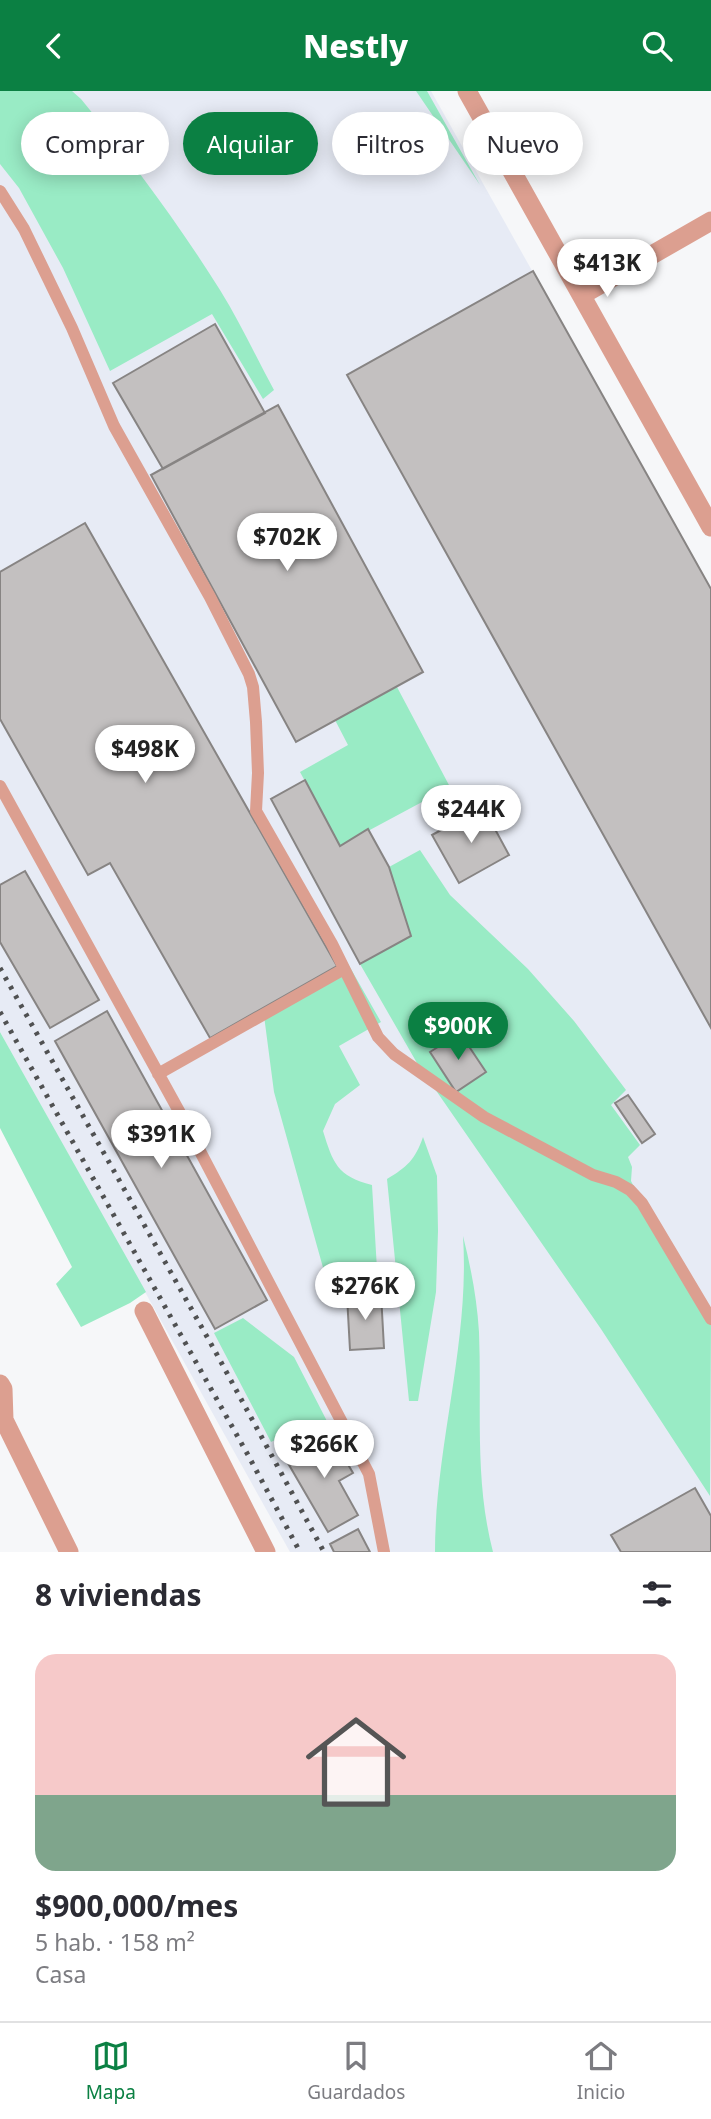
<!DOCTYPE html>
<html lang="es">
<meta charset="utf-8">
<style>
body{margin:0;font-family:"Noto Sans",sans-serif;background:#f2f2f3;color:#2b2b33;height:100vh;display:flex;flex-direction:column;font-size:26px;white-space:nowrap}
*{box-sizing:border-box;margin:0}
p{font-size:23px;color:#7c7c81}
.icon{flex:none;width:38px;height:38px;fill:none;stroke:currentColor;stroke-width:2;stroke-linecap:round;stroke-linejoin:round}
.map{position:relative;height:1461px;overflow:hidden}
.details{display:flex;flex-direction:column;background:#fff;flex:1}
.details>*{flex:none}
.guide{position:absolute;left:21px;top:21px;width:670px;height:63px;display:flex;gap:14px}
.price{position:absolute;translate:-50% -60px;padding:0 16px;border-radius:24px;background:#fff;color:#222;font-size:23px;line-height:46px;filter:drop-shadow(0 2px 4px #0008)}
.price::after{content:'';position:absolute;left:50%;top:42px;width:21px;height:16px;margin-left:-10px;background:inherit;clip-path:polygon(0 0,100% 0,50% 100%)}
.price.current{background:#0b8043;color:#fff}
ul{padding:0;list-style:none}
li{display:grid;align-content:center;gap:14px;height:371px;padding:0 35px}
li span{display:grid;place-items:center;height:217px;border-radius:21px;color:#555}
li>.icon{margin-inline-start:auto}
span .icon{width:126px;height:126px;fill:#fffc;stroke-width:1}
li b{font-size:30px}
h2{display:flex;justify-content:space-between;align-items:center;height:84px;padding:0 35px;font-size:30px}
.chip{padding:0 24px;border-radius:32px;background:#fff;box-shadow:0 4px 18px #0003;font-size:24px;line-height:63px}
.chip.current{background:#0b8043;color:#fff}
header{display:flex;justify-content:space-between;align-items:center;height:91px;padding:0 35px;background:#0b8043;color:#fff;font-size:32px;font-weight:800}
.dock{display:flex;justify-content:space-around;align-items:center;height:98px;border-top:2px solid #e1e1e2;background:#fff;font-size:19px;color:#7c7c81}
.dock a{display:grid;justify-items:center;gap:4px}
.dock .current{color:#0b8043}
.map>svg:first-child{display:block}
.built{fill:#e7ebf5}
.green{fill:#99ebc5}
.building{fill:#c3c0c0;stroke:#878483;stroke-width:2}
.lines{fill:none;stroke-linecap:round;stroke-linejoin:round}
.service{stroke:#dc9f90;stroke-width:12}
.minor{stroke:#dc9f90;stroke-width:19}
.tertiary{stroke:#dc9f90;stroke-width:19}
.rail{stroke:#505152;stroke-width:5;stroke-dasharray:3.5 7;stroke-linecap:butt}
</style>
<header><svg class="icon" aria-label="back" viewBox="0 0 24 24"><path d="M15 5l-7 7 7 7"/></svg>Nestly<svg class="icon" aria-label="search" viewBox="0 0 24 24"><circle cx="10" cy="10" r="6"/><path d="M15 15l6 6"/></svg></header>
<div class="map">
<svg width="711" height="1461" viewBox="0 0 711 1461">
<rect width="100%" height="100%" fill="#f6f7f9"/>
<!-- built -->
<path class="built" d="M0 0H431L711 498V1461H290L0 941Z"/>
<!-- green -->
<path class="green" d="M0 0H72L81 8C131 69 178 132 220 199 240 231 256 266 274 299L263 308 212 223 110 280 63 177 19 97 0 73Z
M416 0H427L480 94Z
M397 596 450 696 340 755 300 681 348 654 335 629Z
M420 759 450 804 528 878 574 930 626 999 611 1014 640 1054 628 1066 632 1076 631 1090 642 1112 711 1229 710 1405 601 1238 417 972 360 873 411 845 389 776Z
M347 871 381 931 339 955 360 994 335 1013 323 1040C333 1072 337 1085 372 1094L378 1195 329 1198 274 1001 263 917Z
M0 941 146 1201 130 1212 81 1236 56 1193 72 1176 0 1037Z
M423 1046 437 1085 438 1140 436 1201 418 1310H409L387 1088C407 1076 415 1069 423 1046Z
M463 1145C471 1177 477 1208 479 1241 482 1315 474 1388 493 1461H435C435 1355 470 1252 463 1145Z
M243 1227 294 1266 330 1336 290 1358 283 1345 271 1351 214 1242Z"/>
<!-- building -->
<path class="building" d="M533 180 711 498V937L347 284Z
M215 233 265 322 163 378 113 292Z
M278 314 423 581 296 651 151 384Z
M85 432 337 875 210 947 110 772 88 784 0 628V481Z
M305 689 340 755 368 738 389 776 411 845 360 873 271 708Z
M483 716 509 764 459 792 432 744Z
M25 780 99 909 50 937 0 851V794Z
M107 920 267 1209 215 1238 55 950Z
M460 942 486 981 456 1001 430 961Z
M628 1004 655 1043 642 1052 615 1012Z
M381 1203 384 1257 350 1259 347 1205Z
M329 1341 353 1382 339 1390 358 1424 328 1441 285 1367Z
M695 1397 711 1425V1461H621L611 1444Z
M358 1438 370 1461H334L330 1453Z"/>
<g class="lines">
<!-- service -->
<path class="service" d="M0 100 24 138 72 237 114 335 210 506 249 583 253 596 256 631 258 682 256 720 332 853 378 946 394 963 484 1026 593 1084 616 1091 630 1099 642 1112 711 1228
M0 695 180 1022 369 1383 384 1461
M158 983 344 878"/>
<!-- minor -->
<path class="minor" d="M582 204 711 130
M144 1220 266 1461
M0 1293 3 1298 4 1329 69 1461"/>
<!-- tertiary -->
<path class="tertiary" d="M467 0 711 436"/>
<!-- rail -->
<path class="rail" d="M0 877 215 1260 324 1461
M0 921 248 1364 300 1461"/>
</g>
</svg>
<b class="price" style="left:607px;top:208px">$413K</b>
<b class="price" style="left:287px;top:482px">$702K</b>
<b class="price" style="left:145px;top:694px">$498K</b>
<b class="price" style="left:471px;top:754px">$244K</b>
<b class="price current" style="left:458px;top:971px">$900K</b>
<b class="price" style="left:161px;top:1079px">$391K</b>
<b class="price" style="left:365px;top:1231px">$276K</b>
<b class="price" style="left:324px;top:1389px">$266K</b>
<div class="guide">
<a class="chip">Comprar</a>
<a class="chip current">Alquilar</a>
<a class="chip">Filtros</a>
<a class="chip">Nuevo</a>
</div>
</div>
<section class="details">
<h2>8 viviendas<svg class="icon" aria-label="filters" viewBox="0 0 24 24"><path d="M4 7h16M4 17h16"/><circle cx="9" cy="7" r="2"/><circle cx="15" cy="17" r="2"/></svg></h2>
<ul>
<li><span style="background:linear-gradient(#f6c9c9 65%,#7fa58c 0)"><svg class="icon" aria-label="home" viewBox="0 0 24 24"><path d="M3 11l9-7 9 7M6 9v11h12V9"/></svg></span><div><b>$900,000/mes</b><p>5 hab. · 158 m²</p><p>Casa</p></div></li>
</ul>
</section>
<nav class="dock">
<a class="current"><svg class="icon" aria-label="map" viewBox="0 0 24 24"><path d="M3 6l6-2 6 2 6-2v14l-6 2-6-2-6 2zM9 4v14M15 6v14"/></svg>Mapa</a>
<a><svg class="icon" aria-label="saved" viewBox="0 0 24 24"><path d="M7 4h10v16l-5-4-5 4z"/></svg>Guardados</a>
<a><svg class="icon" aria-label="home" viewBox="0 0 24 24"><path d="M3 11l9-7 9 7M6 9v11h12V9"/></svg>Inicio</a>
</nav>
